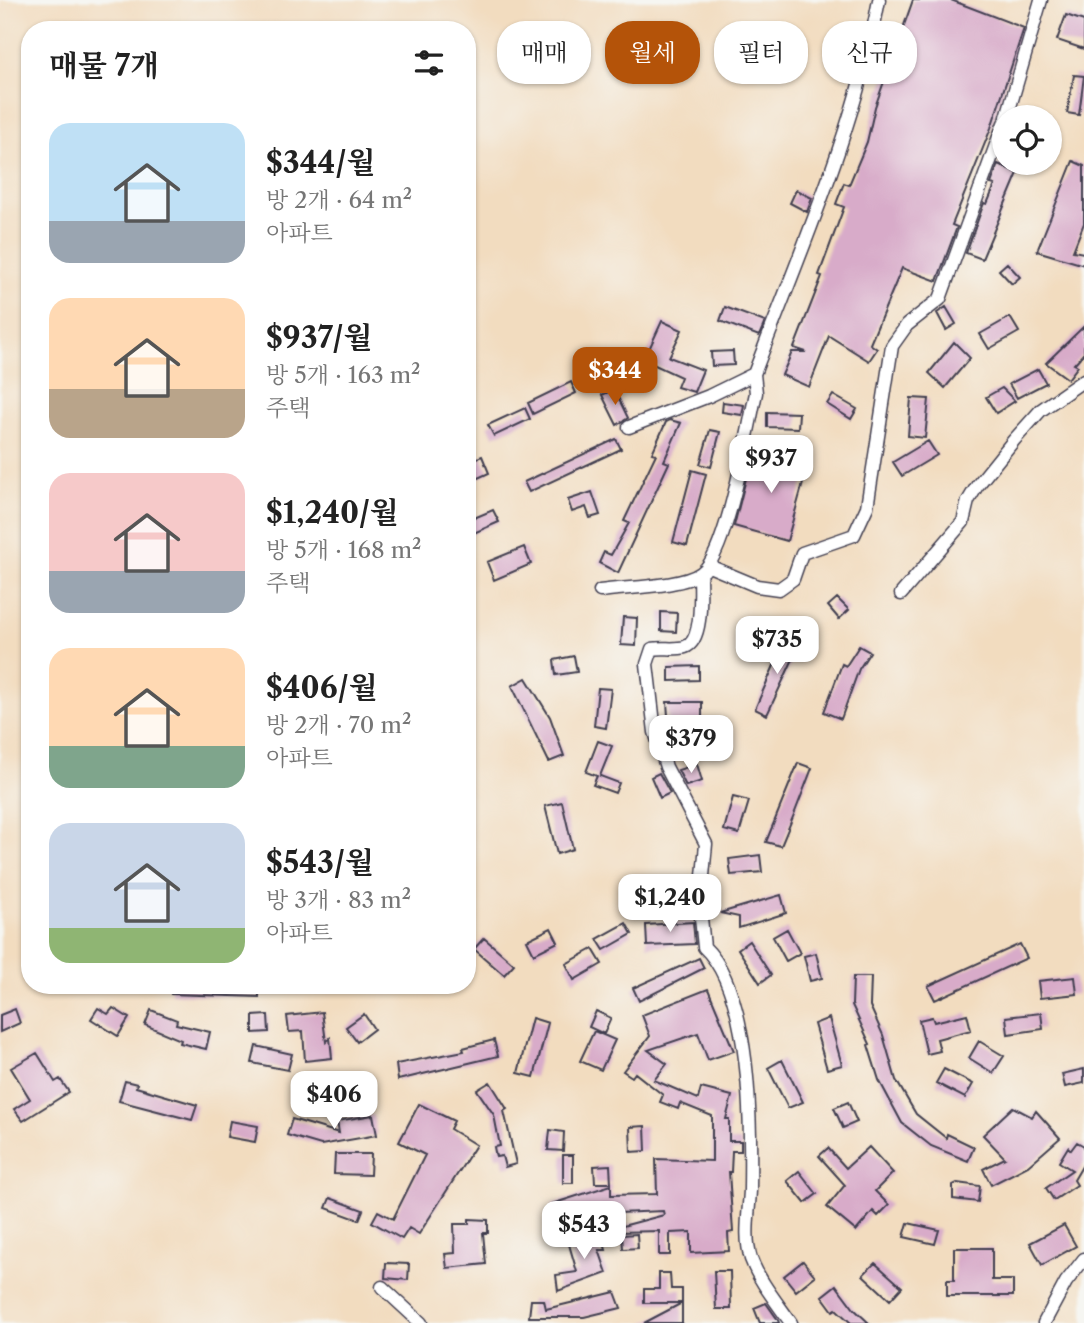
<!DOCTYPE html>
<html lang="ko">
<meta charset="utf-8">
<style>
body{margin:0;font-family:"Libre Caslon Text","Noto Serif KR",serif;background:#f2f2f2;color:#222;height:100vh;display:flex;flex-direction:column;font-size:26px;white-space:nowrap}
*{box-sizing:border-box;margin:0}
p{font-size:23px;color:#767676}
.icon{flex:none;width:38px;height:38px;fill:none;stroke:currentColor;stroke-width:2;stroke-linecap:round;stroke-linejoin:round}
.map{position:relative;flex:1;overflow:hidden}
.details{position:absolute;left:21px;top:21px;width:455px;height:973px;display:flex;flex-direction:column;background:#fff;border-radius:28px;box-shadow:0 2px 5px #0004}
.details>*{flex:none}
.guide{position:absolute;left:497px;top:21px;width:481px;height:63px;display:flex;gap:14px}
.buttons{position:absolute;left:992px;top:105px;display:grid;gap:14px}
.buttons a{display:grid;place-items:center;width:70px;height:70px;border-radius:50%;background:#fff;box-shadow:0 2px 5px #0004;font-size:35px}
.price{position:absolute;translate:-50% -60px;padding:0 16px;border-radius:14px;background:#fff;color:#222;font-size:23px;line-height:46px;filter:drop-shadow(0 2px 4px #0008)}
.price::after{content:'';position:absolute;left:50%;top:42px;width:21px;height:16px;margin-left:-10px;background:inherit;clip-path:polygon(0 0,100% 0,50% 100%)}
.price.on{background:#b45309;color:#fff}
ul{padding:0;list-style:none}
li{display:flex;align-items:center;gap:21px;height:175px;padding:0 28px}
li span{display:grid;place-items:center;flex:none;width:196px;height:140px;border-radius:21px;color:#555}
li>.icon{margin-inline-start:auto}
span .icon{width:84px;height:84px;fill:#fffc;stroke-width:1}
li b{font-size:30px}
h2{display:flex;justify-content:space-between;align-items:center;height:84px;padding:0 28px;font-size:30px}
.pill{padding:0 24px;border-radius:28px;background:#fff;box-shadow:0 2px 5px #0004;font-size:24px;line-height:63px}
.pill.on{background:#b45309;color:#fff}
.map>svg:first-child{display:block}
.building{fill:#d8abc9}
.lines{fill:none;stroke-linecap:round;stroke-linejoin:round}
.street-casing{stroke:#413e4f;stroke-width:15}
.street{stroke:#fff;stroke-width:12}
</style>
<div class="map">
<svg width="1084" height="1323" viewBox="0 0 1084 1323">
<rect width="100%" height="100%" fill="#f6f6f2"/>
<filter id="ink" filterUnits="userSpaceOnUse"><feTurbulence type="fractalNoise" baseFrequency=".0143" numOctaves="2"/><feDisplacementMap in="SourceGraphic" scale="14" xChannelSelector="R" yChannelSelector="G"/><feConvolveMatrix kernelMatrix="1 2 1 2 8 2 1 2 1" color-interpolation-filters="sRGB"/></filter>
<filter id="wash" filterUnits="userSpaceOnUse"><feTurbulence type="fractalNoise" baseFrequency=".00686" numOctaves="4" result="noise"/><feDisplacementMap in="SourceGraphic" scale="28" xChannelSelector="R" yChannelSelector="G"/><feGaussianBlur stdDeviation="1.57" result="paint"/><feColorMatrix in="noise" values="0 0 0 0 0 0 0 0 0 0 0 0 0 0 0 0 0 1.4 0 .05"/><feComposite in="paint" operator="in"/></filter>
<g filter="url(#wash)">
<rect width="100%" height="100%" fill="#f2dcbf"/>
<g id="blocks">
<!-- building -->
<path class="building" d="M913 0H951L1024 28 991 128 952 225 957 227 937 281 902 268 870 344 877 349 869 361 829 336 809 387 782 375 792 352H806L794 348 822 276 819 275 844 207 836 204 844 183 849 185 867 142 875 107Z
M1066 15 1084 21V49L1057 40Z
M1074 75 1084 76 1079 115 1067 113Z
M1073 161 1084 166V223L1073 251 1084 253V265L1037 251Z
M998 164 1018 173 982 259 966 253 984 203 987 204 995 185 991 184Z
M796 190 812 198 807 212 790 203Z
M1007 263 1020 277 1012 284 999 270Z
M725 307 765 322 759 336 720 321Z
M946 307 956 324 946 330 937 313Z
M1010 317 1019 332 989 349 980 334Z
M662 321 682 330 669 357 703 370 694 392 677 387 681 377 644 360Z
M1084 326V353L1074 364 1078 366 1068 379 1046 363Z
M954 342 970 358 945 388 929 373Z
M733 351 734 365 712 366 711 352Z
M1038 369 1046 383 1017 398 1009 384Z
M571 382 576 393 533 414 528 403Z
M1002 388 1015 401 996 413 986 397Z
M614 389 628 418 617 425 602 395Z
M833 395 857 409 851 419 827 404Z
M911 398 929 399 925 438 908 436Z
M723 402 744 405 742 415 722 412Z
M525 408 530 419 494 436 488 425Z
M767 412 799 413 798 428 767 427Z
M670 420 681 423 664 461 669 463 618 573 599 563 604 552 611 555 629 523 624 521 656 454 652 453 666 422Z
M710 430 720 432 711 467 700 464Z
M616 439 621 449 529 492 524 482Z
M928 441 937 455 902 476 893 462Z
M754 447 808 465 787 541 734 526Z
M482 456 489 473 467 483V462Z
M692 470 706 474 687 546 673 542Z
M592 492 600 515 590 518 586 507 572 512 568 500Z
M493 510 499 522 467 536V521Z
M524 547 531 564 494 580 487 562Z
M837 598 849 610 839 619 828 606Z
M661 612 677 613 676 632 661 631Z
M623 617 637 618 636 646 621 645Z
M786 638 800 644 767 715 755 709Z
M859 646 870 652 859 669 841 719 824 712 842 664 846 666Z
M574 656 577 672 556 675 554 660Z
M699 666V680L669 681V667Z
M526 678 550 717 564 756 549 762 512 686Z
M598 688 611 689 606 728 594 726Z
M667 702H702V729H706V744H670Z
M598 741 612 746 600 776 619 783 615 793 593 785 597 776 586 772Z
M798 763 812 768 795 812 781 846 766 842Z
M697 764 702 781 686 786 678 770Z
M659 773 670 793 660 798 651 777Z
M733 797 749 801 739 834 724 830Z
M562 802 573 849 557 854 545 806Z
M760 855 762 872 731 875 729 859Z
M651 883 691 891 688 907 648 899Z
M781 895 786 913 739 928V917L720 913Z
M693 922 695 944 647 946 646 925Z
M626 923 632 934 604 950 597 939Z
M551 928 558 942 534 954 527 940Z
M787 929 800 953 786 961 773 937Z
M484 938 514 964 504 975 474 949Z
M749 941 771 975 760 983 738 949Z
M1020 944 1027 958 935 1000 928 986Z
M593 949 602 964 574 980 566 964Z
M816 953 822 978 810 981 804 956Z
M699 958 704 968 639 1001 633 988Z
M853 977H871L870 1006 883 1035 896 1080 916 1114 946 1138 947 1134 974 1147 968 1161 931 1146 902 1123 879 1080 868 1045 870 1044 852 1005Z
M1075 977 1077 994 1040 998 1038 981Z
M171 985H259V997L171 994Z
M708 989 734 1051 708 1060 698 1033 648 1050 667 1064 654 1080 698 1099 701 1088 732 1096 726 1119H729V1141H741V1151H732L731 1172H729L733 1232 728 1233 729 1251 691 1253V1232L670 1233V1255H659V1231L616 1232 615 1228 664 1215 663 1211 596 1214V1208L557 1220 552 1204 611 1185V1195L657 1194 656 1159 712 1161V1116L680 1103 678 1109 660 1102 663 1095 635 1073 632 1077 623 1071 650 1036 642 1015Z
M98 1008 108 1014 113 1008 129 1018 118 1036 91 1019Z
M15 1009 20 1023 0 1032V1015Z
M151 1010 177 1020 176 1024 210 1032 206 1049 180 1043 181 1040 145 1025Z
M596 1011 611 1018 604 1034 589 1027Z
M322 1012 326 1042 330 1038 332 1058 305 1061 303 1031 289 1032 287 1016Z
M1041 1013 1043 1029 1008 1034 1006 1017Z
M364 1014 374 1029 357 1042 346 1027Z
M967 1014 971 1030 937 1039 940 1051 927 1054 919 1020 932 1017 934 1022Z
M268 1015 269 1032 253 1033V1016Z
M532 1018 548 1023 534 1077 518 1073Z
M829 1018 842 1065 827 1069 814 1024Z
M594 1031 615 1040 601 1070 580 1061Z
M494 1040 498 1056 398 1080 396 1064 464 1051 463 1048Z
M979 1041 1004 1056 993 1073 969 1058Z
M256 1046 292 1054 288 1070 252 1063Z
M37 1053 55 1082 60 1079 69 1092 23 1121 14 1109 30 1099 11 1068Z
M782 1060 803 1102 788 1108 768 1068Z
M944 1069 973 1084 965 1098 936 1083Z
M1084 1069V1083L1065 1087 1062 1074Z
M125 1081 137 1084 136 1087 197 1105 192 1120 119 1101Z
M490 1082 507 1109 504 1111 516 1164 505 1167 502 1156 496 1157 494 1147 500 1146 494 1115 477 1090Z
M848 1102 857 1122 843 1128 834 1108Z
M419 1104 454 1121 450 1129 476 1145 419 1234 409 1228 402 1239 372 1222 378 1211 393 1219 425 1155 399 1142Z
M1013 1107 1032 1117 1036 1111 1060 1138 1028 1166 991 1185 983 1169 1005 1158 983 1135Z
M373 1115 377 1135 321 1145 287 1135 292 1119 339 1133 337 1121Z
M230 1121 258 1126 255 1142 227 1137Z
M645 1126 646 1151 631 1152 630 1127Z
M550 1130 564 1132 563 1151 548 1150Z
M1077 1142 1084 1146V1163L1074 1180 1077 1185 1054 1200 1046 1188 1072 1170 1059 1162 1068 1147 1071 1150Z
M869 1147 893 1173 875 1191 889 1205 878 1216 873 1211 856 1231 827 1207 845 1185 819 1156 828 1148 846 1168Z
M335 1154H371L370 1175 334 1174Z
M563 1155H573V1183H563Z
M610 1165 611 1183H595L594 1166Z
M799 1171 817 1194 805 1203 787 1181Z
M957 1183 980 1186 978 1202 953 1199V1185Z
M330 1198 363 1210 359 1220 326 1208Z
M469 1219 488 1220V1233H483L486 1264 447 1268 445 1254 455 1253 454 1224H469Z
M908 1223 939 1230 935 1244 904 1237Z
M1064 1225 1076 1246 1042 1265 1030 1243Z
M601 1232 606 1250H599L607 1273 558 1291 556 1275 577 1272 568 1241Z
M637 1234 638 1248 623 1249 622 1235Z
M954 1248H992V1280H1013V1296H947V1280H954Z
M803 1261 815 1276 796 1291 784 1276Z
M386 1263 409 1264 408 1280 385 1278Z
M875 1263 902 1287 890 1300 863 1275Z
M714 1271H730L731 1309H716Z
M659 1273H670L671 1289H682V1303H644V1289H659Z
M836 1285 854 1309 869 1323H851L836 1309 833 1311 822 1296Z
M615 1292 621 1308 584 1317H529L531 1300H544L546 1309Z
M682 1303V1323H644Z
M766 1303 778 1320 779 1323H760L754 1308Z"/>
</g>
</g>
<g filter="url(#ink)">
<use href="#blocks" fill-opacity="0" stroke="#413e4f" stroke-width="2"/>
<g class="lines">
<defs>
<path id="street" d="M1007 117 1041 0
M629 427 709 396 754 374
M709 566 757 586 779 589 793 579 802 553 854 535 867 507 892 346 907 325 940 299 1004 123
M700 574C700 591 704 641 685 647 676 650 662 647 652 649L647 664 655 732 666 767 706 844 700 908 704 947C752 992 751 1127 750 1190 749 1213 744 1237 751 1259 759 1281 778 1304 791 1323
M600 591C626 587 682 587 701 573 727 556 748 428 756 393L754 374C800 252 855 129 879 0
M901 594 963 522 968 501 977 486 1014 440 1041 410 1084 380
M382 1287 421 1323
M1044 1323 1066 1282 1084 1259"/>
</defs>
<!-- street casing -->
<use href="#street" class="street-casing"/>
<!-- street -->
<use href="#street" class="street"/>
</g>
</g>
</svg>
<div class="buttons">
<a><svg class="icon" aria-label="locate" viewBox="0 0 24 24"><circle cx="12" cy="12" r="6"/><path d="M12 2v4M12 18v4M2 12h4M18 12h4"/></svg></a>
</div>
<b class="price on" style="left:615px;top:407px">$344</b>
<b class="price" style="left:771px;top:495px">$937</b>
<b class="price" style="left:777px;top:676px">$735</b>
<b class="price" style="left:691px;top:775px">$379</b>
<b class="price" style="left:670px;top:934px">$1,240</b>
<b class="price" style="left:334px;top:1131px">$406</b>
<b class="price" style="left:584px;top:1261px">$543</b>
<div class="guide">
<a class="pill">매매</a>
<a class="pill on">월세</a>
<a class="pill">필터</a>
<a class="pill">신규</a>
</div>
<section class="details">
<h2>매물 7개<svg class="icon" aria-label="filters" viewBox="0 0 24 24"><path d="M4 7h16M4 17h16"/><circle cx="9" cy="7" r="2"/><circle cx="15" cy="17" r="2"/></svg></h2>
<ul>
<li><span style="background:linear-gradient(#bfe0f5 70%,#9aa5b1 0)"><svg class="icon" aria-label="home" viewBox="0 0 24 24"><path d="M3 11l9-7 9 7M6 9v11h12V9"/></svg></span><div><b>$344/월</b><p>방 2개 · 64 m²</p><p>아파트</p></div></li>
<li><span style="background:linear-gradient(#ffd9b3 65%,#b9a48a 0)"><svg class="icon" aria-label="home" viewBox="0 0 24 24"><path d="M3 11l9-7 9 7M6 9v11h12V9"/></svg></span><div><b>$937/월</b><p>방 5개 · 163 m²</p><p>주택</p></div></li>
<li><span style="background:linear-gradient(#f6c9c9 70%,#9aa5b1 0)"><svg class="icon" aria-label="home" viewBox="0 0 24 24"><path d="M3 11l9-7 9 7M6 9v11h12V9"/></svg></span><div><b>$1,240/월</b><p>방 5개 · 168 m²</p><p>주택</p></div></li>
<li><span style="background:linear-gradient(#ffd9b3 70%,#7fa58c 0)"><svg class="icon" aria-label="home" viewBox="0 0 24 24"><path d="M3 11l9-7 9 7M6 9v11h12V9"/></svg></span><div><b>$406/월</b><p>방 2개 · 70 m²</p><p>아파트</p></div></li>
<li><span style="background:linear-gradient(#c9d6e8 75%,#8fb573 0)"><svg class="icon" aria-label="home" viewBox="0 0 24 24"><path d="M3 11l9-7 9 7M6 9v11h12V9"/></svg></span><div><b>$543/월</b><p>방 3개 · 83 m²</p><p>아파트</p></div></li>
</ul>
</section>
</div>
